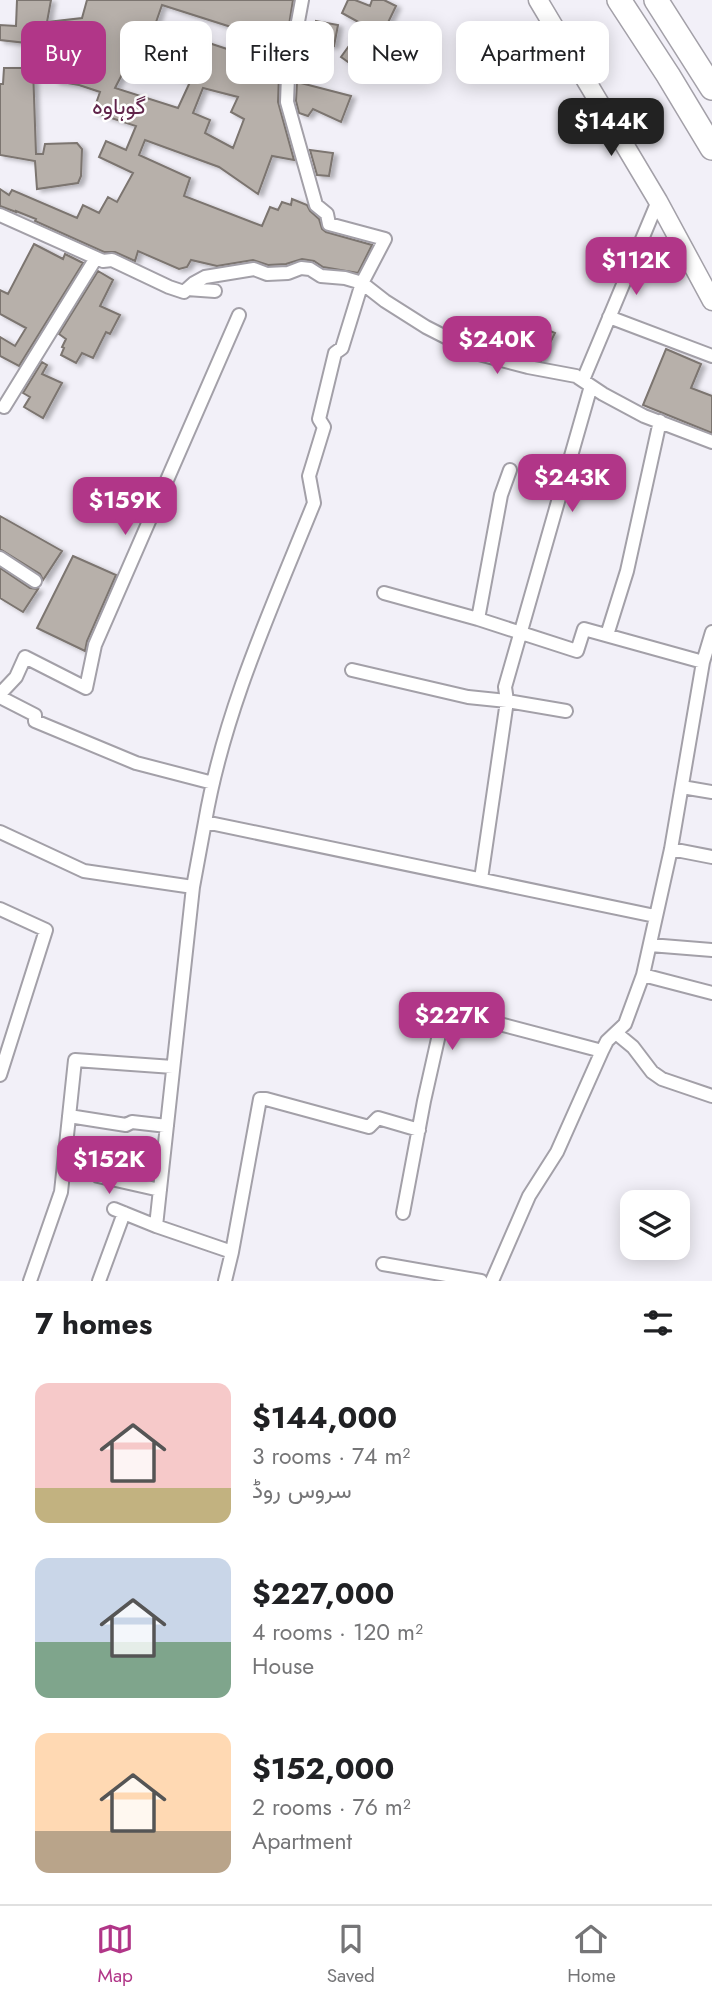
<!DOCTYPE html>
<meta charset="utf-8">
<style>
body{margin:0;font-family:Jost,Vazirmatn,sans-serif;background:#f2f2f2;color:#202124;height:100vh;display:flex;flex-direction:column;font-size:26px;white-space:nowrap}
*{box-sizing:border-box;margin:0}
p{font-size:23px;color:#757577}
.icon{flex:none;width:38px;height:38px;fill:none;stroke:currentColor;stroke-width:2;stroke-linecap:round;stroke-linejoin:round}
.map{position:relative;height:1281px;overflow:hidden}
.drawer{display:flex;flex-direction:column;background:#fff;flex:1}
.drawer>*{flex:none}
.guide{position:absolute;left:21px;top:21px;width:670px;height:63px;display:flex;gap:14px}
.controls{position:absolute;left:620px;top:1190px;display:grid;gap:14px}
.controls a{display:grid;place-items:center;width:70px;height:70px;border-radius:14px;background:#fff;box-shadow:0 4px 18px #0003;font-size:35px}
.price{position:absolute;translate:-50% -60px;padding:0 16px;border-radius:14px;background:#b13688;color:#fff;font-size:23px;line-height:46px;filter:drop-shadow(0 2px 4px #0008)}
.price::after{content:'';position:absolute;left:50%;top:42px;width:21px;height:16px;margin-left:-10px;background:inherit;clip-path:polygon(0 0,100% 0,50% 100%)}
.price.active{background:#222;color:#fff}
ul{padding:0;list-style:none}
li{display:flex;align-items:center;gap:21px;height:175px;padding:0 35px}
li span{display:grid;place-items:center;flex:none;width:196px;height:140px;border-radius:14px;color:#555}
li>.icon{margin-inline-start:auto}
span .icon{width:84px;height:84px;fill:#fffc;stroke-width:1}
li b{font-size:30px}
h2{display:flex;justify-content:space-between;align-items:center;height:84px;padding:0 35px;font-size:30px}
.tag{padding:0 24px;border-radius:14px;background:#fff;box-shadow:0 4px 18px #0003;font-size:24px;line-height:63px}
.tag.active{background:#b13688;color:#fff}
.tabs{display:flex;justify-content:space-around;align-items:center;height:98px;border-top:2px solid #e0e0e0;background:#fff;font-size:19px;color:#757577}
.tabs a{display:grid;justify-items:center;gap:4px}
.tabs .active{color:#b13688}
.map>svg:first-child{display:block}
.building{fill:#b7b0aa;stroke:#7b746f;stroke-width:2;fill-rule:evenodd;filter:url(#shadow)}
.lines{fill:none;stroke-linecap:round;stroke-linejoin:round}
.street-casing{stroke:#a3a0a8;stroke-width:16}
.secondary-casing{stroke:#a3a0a8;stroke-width:21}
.highway-casing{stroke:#a3a0a8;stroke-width:26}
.street{stroke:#fff;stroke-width:12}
.secondary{stroke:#fff;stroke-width:18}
.highway{stroke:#fff;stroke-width:23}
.labels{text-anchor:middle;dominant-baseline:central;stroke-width:5;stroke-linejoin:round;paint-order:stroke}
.quarter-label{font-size:23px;fill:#61254b;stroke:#fff}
</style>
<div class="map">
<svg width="712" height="1281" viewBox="0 0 712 1281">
<defs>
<filter id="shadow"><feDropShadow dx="4.5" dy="2.5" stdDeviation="2" flood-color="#0004"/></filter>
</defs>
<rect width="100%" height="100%" fill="#f2f0f8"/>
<!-- building -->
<path class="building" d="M17 0H51L47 22 82 18 87 0H293L289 25 280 49 278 102 294 160 272 156 258 194 219 167 145 140 139 155 190 178 184 196 262 226 270 207 278 210 282 202 291 205 292 199 307 205 310 211 319 219 322 229 326 232 372 245 358 273 323 267 314 261 302 259 286 264 268 265 253 260 217 266 191 260 187 267 179 269 138 251 135 261 115 252H104L35 221 36 219 16 211V212L0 206V189L9 195 12 190 77 218 83 205 99 213 108 197 117 202 133 173 99 157 106 141 126 150 136 126 93 112 100 92 79 85 55 81 59 58 24 60 26 43 0 40V25L16 26ZM162 5 253 34 245 55 155 25ZM129 61 190 82 178 108 115 88ZM203 88 238 97 231 112 244 119 233 148 205 133 210 120 193 113Z
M348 0H355L370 6 372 0H384L396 6 382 35 342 13Z
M316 21 338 25 334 46 312 42Z
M351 43 371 56 361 71 341 57Z
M4 68H33L36 154H43L45 144 77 143 82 149 81 176 78 183 37 189 35 161 0 155V84H3Z
M297 82 351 96 341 122 313 109 308 116 299 113 296 101Z
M310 150 333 153 329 176 317 175Z
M34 244 63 259 65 254 83 263 19 366 0 356V337L15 346 26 328 0 314V290L8 294Z
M98 271 113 280 100 306 120 315 110 334 106 332 93 358 82 353 76 363 61 355 64 348 62 347 66 339 59 334Z
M529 322 555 333 541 361 513 354Z
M666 349 701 364 691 388 712 396V433L643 405Z
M42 362 47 365 42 374 62 383 43 418 24 407 30 397 23 393Z
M0 516 62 551 43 580 40 574 0 549Z
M73 556 116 575 87 641 85 651 37 628Z
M0 568 30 588 38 589 23 612 0 598Z"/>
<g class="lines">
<defs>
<path id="street" d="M302 0 297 27 289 50 287 102 316 205 327 214 329 224 385 239 362 283 342 348 335 353 319 419 324 427 309 476 314 503C272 607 224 711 205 822L655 916
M0 215 103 261 112 260 169 287 184 292 194 283 205 277 254 269 267 274 288 273 301 268 310 269 321 276 345 278 362 283 385 301 426 327 479 354 528 367 576 376 603 394 644 416 712 442
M187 289 215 291
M609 317 712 356
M583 380 658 201
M4 407 96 258
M0 558 35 581
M384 593 478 619 577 651 584 629 703 662
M478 619 501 495 510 470
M607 635 627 571 660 421
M352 670 468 697 507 701 566 711
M0 694 16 677 25 657 86 688 95 645 239 315
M0 697 35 715V721L136 763 213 783
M682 787 712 792
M0 832 84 871 193 887 205 822
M671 849 712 857
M481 879 507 701 505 687 591 386
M193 887 156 1226 232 1252 225 1281
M0 909 46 930 0 1075
M650 945 712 950
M643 975 712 993
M616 1033 633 1047 652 1072 662 1079 712 1096
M69 1116 126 1125 132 1122 167 1126
M64 1168 88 1167 98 1176 160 1190
M114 1209 156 1226
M403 1213 424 1101 442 1021 447 1014 454 1012 602 1051
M232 1252 260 1099H266L369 1127 378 1118 419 1130
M383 1264 481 1281
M30 1281 61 1192 75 1060 173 1067
M99 1281 124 1213
M492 1281 529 1196 557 1152 602 1051 607 1041 625 1024 643 975 671 849 703 662 712 632"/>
<path id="secondary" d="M538 0 658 201 712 301"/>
<path id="highway" d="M619 0 668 75 712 148
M656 0 712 88"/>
</defs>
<!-- street casing -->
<use href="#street" class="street-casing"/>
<!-- secondary casing -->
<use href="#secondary" class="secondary-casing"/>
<!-- highway casing -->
<use href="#highway" class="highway-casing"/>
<!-- street -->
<use href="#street" class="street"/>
<!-- secondary -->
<use href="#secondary" class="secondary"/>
<!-- highway -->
<use href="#highway" class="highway"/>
</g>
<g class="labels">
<!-- quarter labels -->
<g class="quarter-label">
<text x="119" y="106">گوہاوہ</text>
</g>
</g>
</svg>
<div class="controls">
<a><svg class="icon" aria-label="layers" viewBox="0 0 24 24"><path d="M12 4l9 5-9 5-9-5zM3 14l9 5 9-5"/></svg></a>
</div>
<b class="price active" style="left:611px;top:158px">$144K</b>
<b class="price" style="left:636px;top:297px">$112K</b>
<b class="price" style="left:497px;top:376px">$240K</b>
<b class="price" style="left:572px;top:514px">$243K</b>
<b class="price" style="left:125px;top:537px">$159K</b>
<b class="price" style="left:452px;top:1052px">$227K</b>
<b class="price" style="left:109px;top:1196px">$152K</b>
<div class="guide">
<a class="tag active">Buy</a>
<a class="tag">Rent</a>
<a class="tag">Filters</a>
<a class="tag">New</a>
<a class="tag">Apartment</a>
</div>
</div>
<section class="drawer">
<h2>7 homes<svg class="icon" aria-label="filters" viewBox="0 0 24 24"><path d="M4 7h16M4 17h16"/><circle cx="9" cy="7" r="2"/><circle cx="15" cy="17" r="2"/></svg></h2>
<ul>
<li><span style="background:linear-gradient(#f6c9c9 75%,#c2b280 0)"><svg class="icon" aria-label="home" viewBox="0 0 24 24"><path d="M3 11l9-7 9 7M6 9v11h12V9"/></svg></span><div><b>$144,000</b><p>3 rooms · 74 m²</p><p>سروس روڈ</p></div></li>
<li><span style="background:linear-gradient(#c9d6e8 60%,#7fa58c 0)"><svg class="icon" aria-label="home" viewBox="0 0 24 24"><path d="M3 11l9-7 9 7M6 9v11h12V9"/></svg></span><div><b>$227,000</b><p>4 rooms · 120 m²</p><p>House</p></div></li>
<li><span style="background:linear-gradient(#ffd9b3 70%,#b9a48a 0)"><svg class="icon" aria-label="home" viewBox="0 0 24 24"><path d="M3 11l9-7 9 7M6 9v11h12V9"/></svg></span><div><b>$152,000</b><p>2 rooms · 76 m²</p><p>Apartment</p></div></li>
</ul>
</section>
<nav class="tabs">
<a class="active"><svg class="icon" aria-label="map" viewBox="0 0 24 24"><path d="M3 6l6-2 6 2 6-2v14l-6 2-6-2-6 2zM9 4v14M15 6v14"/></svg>Map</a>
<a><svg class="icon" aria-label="saved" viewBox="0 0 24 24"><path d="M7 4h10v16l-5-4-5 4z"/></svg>Saved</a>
<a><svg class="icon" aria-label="home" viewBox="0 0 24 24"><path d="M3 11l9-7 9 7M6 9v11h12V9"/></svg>Home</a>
</nav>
